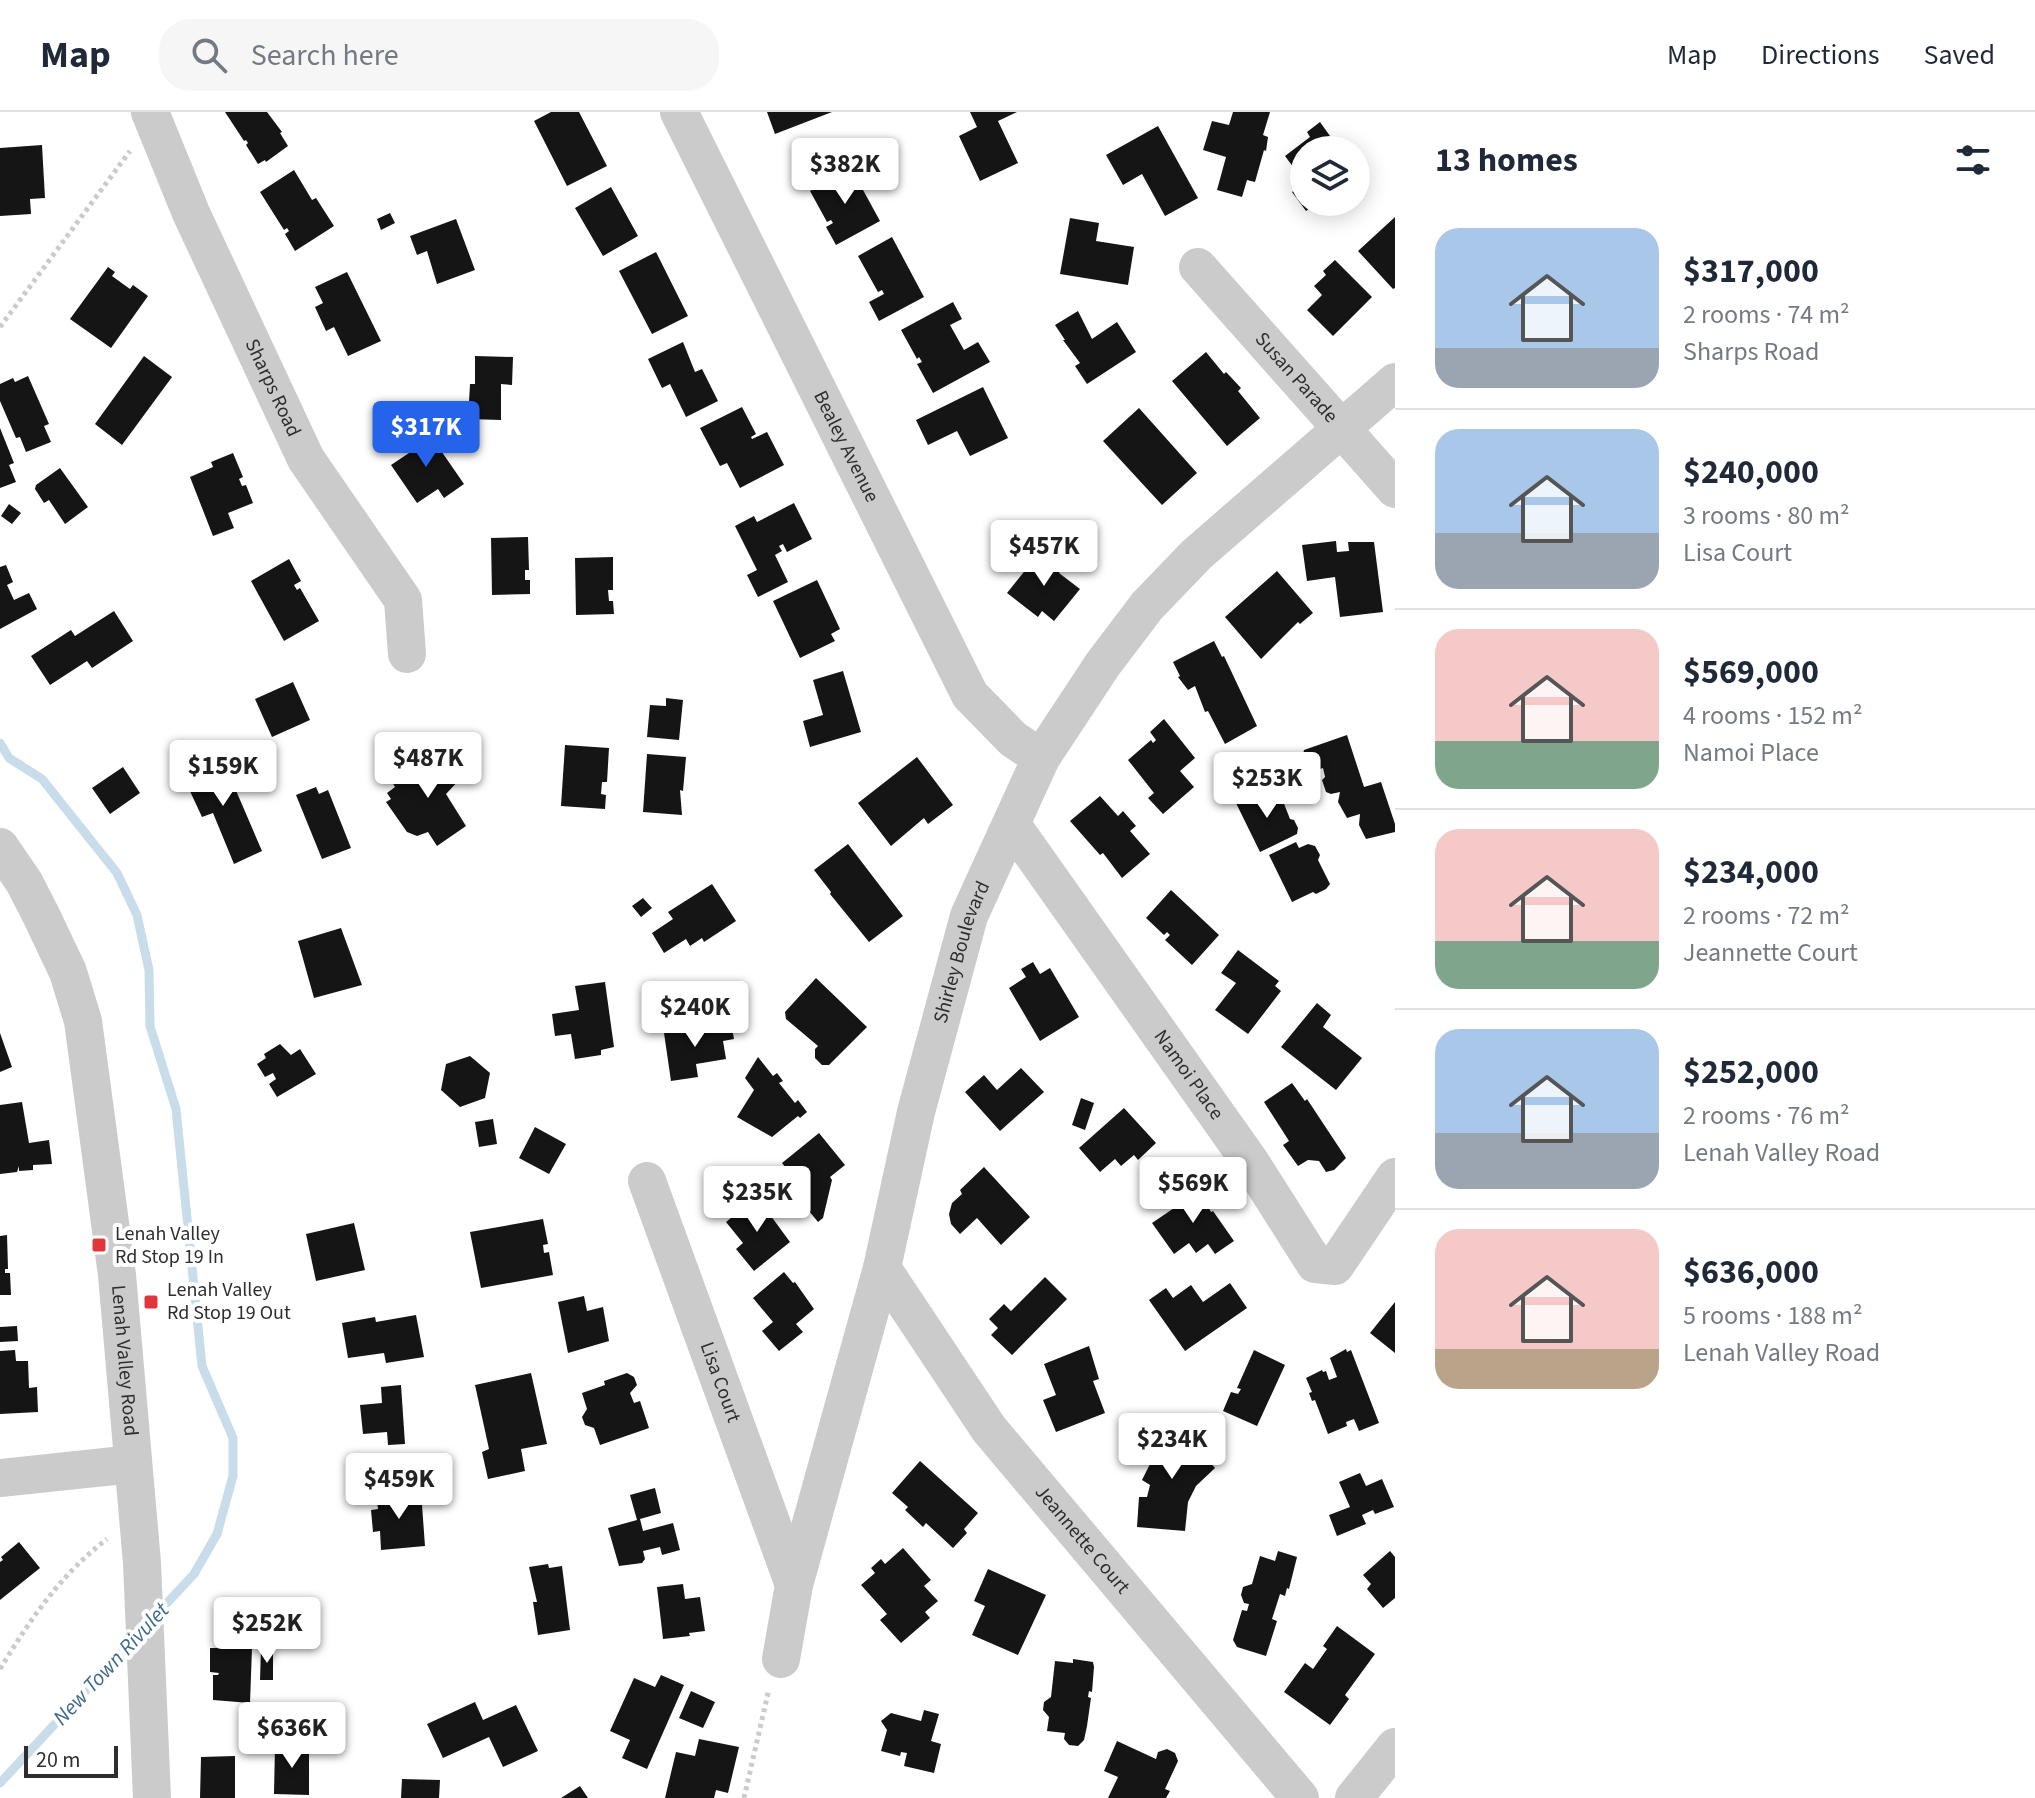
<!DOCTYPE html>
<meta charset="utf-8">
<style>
body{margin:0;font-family:"Source Sans 3",sans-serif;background:#f6f6f7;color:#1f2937;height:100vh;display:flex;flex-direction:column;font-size:30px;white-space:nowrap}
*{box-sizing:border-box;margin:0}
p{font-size:26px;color:#747a83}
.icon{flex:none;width:44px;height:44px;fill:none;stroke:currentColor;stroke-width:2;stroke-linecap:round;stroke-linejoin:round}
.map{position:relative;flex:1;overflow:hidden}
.panel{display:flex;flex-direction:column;background:#fff;width:640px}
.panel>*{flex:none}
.buttons{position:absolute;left:1290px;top:24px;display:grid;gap:16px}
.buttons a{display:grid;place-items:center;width:80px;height:80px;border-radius:50%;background:#fff;box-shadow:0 4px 20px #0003;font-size:40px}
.scale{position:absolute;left:24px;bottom:20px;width:94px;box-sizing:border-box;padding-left:8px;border:4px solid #2e2e2e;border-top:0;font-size:22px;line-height:28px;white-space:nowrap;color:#2e2e2e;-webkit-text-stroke:6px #fff;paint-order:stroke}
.price{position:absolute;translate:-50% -68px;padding:0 18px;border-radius:8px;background:#fff;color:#222;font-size:26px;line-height:52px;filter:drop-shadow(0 2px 4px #0008)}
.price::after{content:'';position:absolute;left:50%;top:48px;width:24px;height:18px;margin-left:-12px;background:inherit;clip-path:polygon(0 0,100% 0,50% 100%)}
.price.active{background:#2563eb;color:#fff}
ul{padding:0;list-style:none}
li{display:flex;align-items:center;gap:24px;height:200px;padding:0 40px}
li+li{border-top:2px solid #e0e1e3}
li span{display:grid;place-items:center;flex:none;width:224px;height:160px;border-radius:24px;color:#555}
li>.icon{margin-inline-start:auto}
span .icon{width:96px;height:96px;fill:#fffc;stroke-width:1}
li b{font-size:34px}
h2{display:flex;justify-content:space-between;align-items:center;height:96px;padding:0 40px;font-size:34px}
header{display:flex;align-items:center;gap:48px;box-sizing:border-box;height:112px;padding:0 40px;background:#fff;border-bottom:2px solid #e0e1e3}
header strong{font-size:38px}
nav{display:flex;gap:44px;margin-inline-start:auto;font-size:28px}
.search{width:560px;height:72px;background:#f6f6f7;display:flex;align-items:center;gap:20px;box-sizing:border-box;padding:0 28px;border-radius:32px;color:#747a83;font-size:30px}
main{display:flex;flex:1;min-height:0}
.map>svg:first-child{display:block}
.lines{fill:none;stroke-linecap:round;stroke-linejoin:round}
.stream{stroke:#c9dcea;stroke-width:9}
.building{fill:#151515}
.path{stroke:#cbcbcb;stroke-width:5;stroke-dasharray:4 4;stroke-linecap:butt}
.street{stroke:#cbcbcb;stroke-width:38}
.poi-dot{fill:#e0353b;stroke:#fff;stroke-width:3}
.labels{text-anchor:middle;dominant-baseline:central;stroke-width:8;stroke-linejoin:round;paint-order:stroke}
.street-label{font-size:20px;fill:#2e2e2e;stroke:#fff}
.poi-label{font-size:20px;fill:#2e2e2e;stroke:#fff;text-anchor:start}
.water-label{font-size:22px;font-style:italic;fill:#3e6c8e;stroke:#fff}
</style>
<header>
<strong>Map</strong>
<div class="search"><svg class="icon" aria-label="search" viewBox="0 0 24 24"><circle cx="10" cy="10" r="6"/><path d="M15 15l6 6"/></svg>Search here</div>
<nav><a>Map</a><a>Directions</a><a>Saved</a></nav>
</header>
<main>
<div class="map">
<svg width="1395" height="1686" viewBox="0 0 1395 1686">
<rect width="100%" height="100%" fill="#fff"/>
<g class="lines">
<!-- stream -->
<path class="stream" d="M0 631 9 646 42 667 117 761 137 803 149 858 150 914 176 997 202 1254 233 1326V1364L217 1422 194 1462 155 1504
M0 1671 134 1527"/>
</g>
<!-- building -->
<path class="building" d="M225 0H267L282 20 280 21 288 34 266 50 265 48 258 52 246 33 248 31 246 28 244 29Z
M551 0H579L607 54 567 74 534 9Z
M767 0H832L775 22Z
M970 0H1017L998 9 1018 51 980 69 959 24 977 15Z
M1233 0H1270L1263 23 1268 25 1266 39 1264 38 1255 70 1247 68 1242 85 1217 78 1226 45 1203 38 1212 9 1229 13Z
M1320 10 1340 38H1304V90H1319L1306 99 1292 80 1302 72 1296 64 1299 63 1285 44 1310 25 1307 20Z
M1158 14 1198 86 1165 104 1142 62 1123 73 1106 43Z
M42 33 45 86 30 87 31 102 0 104V36Z
M851 56 880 109 836 133 826 115 833 111 831 108 827 110 810 79Z
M294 58 312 88 316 86 334 114 295 139 285 122 289 119 287 116 284 118 260 80Z
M611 75 638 124 603 144 575 96Z
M390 101 395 111 381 118 377 107Z
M1395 105V176L1393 177 1358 139Z
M1070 106 1099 111 1096 129 1134 135 1128 173 1060 162Z
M456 107 475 158 437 172 427 139 417 143 410 124Z
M892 125 924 185 879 209 869 190 884 182 882 178 878 180 858 144Z
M656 140 688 204 652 222 619 159Z
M1335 148 1372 185 1333 224 1307 198 1322 183 1314 174 1326 163 1323 159Z
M108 155 115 160 112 164 130 177 133 173 148 184 111 236 70 207Z
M347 160 381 229 348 244 334 215 326 219 315 195 323 191 315 175Z
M953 190 962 207 950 213 964 238 978 230 990 250 933 281 917 252 922 250 919 245 917 247 901 218Z
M1078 199 1092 227 1117 210 1136 240 1087 272 1075 254 1080 251 1063 228H1065L1055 213Z
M683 230 695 260 702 257 718 289 686 305 670 272 662 276 648 247Z
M1206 240 1224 262 1226 260 1241 276 1238 279 1260 306 1227 334 1172 269Z
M144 244 172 265 122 333 95 312Z
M475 244 513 245 512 273 501 272V308L468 307 470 272H475Z
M28 264 49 312 44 314 51 330 26 340 20 325 16 326 0 289V272L13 266 15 270Z
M983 275 1008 326 970 344 957 319 928 333 916 308Z
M742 295 756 322 751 325 752 327 767 320 784 353 740 376 727 351 720 354 700 316Z
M1139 296 1197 361 1162 393 1103 329Z
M0 316 14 351 9 353 16 370 0 376Z
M426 317 464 372 444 386 438 377 417 391 391 353 412 339 406 330Z
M233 341 243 365 239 367 242 374 246 373 253 391 228 401 234 416 213 424 190 365 213 355 211 350Z
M60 356 88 395 65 412 49 388 44 391 35 377 36 373Z
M794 391 812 427 787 440 783 432 779 434 782 439 775 443 788 470 758 485 747 463 757 458 735 414 754 404 757 410Z
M9 392 21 401 12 412 1 404Z
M528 425 529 458H525V468H530V482L492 483 491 426Z
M1336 429 1337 440 1349 439 1348 430H1374L1383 500 1340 505 1335 465 1307 469 1302 433Z
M1040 440 1062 457 1059 461 1080 477 1054 509 1042 499 1038 505 1007 481Z
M613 445V478H608L609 489H613L614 502 576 503 575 446Z
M289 447 301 469 294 473 297 478 300 476 319 509 284 529 251 469Z
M6 453 13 470 7 473 14 488 29 481 37 497 0 517V455Z
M1277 459 1313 501 1300 512 1298 510 1261 547 1225 505Z
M817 468 840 517 831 522 835 529 800 546 773 489Z
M114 499 133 529 92 556 87 549 50 573 31 544 71 518 75 524Z
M1214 529 1222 545 1224 544 1257 614 1225 632 1208 599 1205 600 1195 574 1188 578 1178 565 1180 564 1173 550Z
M843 559 861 620 810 635 803 609 823 603 813 568Z
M293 570 310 608 272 625 255 587Z
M666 586 683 588 679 628 647 625 650 593 666 594Z
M1164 607 1195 646 1180 659 1194 675 1163 702 1148 686 1154 681 1128 648 1151 628 1153 631 1156 628 1150 620Z
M1347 623 1364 675 1381 670 1395 712V720L1366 727 1359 713 1360 702 1347 706 1338 690 1340 680 1331 682 1326 680 1322 668 1325 665 1323 656 1311 660 1306 653 1303 643 1304 638Z
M565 633 609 636 607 670H602L601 682 606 683 605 697 561 694Z
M450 634 462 665 446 682 466 714 437 734 428 720 417 724 407 720 386 690 391 687 387 681 395 675 392 670 422 649 432 664 428 666 432 673 443 666 431 648Z
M647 642 686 645 683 679 680 678 682 703 643 700Z
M917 645 953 693 928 712 924 706 891 734 858 691Z
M222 646 262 739 234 752 213 701 202 705 182 662Z
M123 655 140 681 110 702 92 676Z
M316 675 319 682 328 678 351 736 322 747 296 683Z
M1261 679 1265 686 1276 680 1281 684 1290 707 1294 708 1298 716 1297 722 1260 740 1236 691Z
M1100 684 1118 704 1123 699 1136 714 1130 719 1150 742 1122 766 1103 741 1100 743 1070 709Z
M1296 730 1299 736 1308 732 1315 734 1320 743 1318 748 1330 772 1326 777 1316 782 1313 780 1292 790 1269 743Z
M848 732 903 804 869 830 830 782 831 780 814 758Z
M712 772 736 809 704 830 702 826 690 834 686 827 664 841 652 821 673 807 668 800Z
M1171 778 1219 823 1192 853 1165 828 1170 823 1167 820 1164 823 1146 806Z
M643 786 652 796 641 805 632 794Z
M341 816 362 873 314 886 298 829Z
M1238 838 1279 869 1275 874 1281 879 1248 922 1215 898 1236 871 1221 861Z
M1033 850 1040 862 1050 856 1079 905 1040 929 1009 876 1026 865 1021 857Z
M816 866 867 915 829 953H822L815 946V937L818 934 786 907 785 900Z
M605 870 614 935 601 938V943L575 947 571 922 555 924 552 902 579 898 575 874Z
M1317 891 1331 903 1323 915 1362 946 1336 978 1281 935Z
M721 912 722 918 732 916 734 927 723 929 726 947 696 952 698 965 671 969 664 921Z
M0 921 12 955 0 960Z
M280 932 291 943 300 937 316 962 277 985 269 972 276 967 273 961 265 965 257 952 266 946 264 942Z
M470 944 490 961 485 986 460 995 441 978 446 952Z
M758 945 773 964 777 961 783 969 779 971 795 991 798 988 807 1000 800 1006 798 1004 772 1025 737 1005 754 978 745 966Z
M1021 956 1044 980 1000 1019 965 980 984 963 997 978Z
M1292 971 1305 989 1307 987 1346 1046 1334 1058 1326 1060 1319 1049 1308 1048 1298 1054 1283 1033 1289 1029 1264 990Z
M1081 986 1094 991 1085 1018 1072 1013Z
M22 990 29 1031 49 1028 52 1052 33 1053V1058L19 1059V1054L17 1060 0 1062V993Z
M1124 996 1156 1031 1138 1048 1134 1043 1121 1054 1115 1047 1100 1060 1079 1036Z
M493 1007 497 1032 479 1035 475 1010Z
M535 1015 566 1032 549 1062 519 1046Z
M819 1021 845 1053 830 1065 832 1068 823 1106 818 1110 786 1071 793 1065 782 1051Z
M984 1055 1030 1105 1001 1133 977 1106 960 1122 951 1112 949 1102 952 1091 962 1082 960 1078Z
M1197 1074 1211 1100 1213 1099 1234 1129 1215 1142 1208 1132 1196 1141 1189 1131 1174 1142 1152 1111 1180 1092 1177 1088Z
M755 1086 768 1100 790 1130 754 1159 736 1137 743 1131 726 1110Z
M543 1107 548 1132 543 1133 544 1141 549 1140 553 1163 481 1176 470 1120Z
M354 1111 365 1158 316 1169 306 1122Z
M7 1123 8 1157H5V1161H10L11 1183H0V1124Z
M784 1160 793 1171 795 1170 814 1197 796 1212 803 1220 779 1239 762 1219 773 1210 753 1186Z
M1045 1165 1067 1187 1012 1243 991 1223 998 1216 989 1207 1004 1192 1011 1199Z
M1230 1171 1247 1196 1185 1239 1149 1188 1166 1176 1173 1186 1191 1173 1203 1190Z
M584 1184 587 1199 603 1195 609 1229 568 1241 558 1190Z
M1395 1190V1241L1370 1221Z
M416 1203 424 1245 386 1251 384 1241 348 1246 342 1211 375 1205 376 1210Z
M17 1214 18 1229 0 1230V1215Z
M1089 1234 1099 1267 1093 1269 1105 1301 1056 1320 1043 1288 1056 1283 1044 1252Z
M1346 1237 1347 1240 1351 1238 1379 1311 1359 1319 1354 1307 1346 1310 1347 1314 1328 1322 1315 1288 1312 1289 1309 1281 1312 1280 1306 1266 1322 1258 1323 1260 1326 1259 1329 1268 1337 1265 1330 1246Z
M15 1238 16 1249H28L29 1276 37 1275 38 1300 0 1302V1239Z
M1254 1238 1285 1253 1257 1314 1223 1299 1231 1280 1238 1282 1241 1277 1237 1276Z
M531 1261 547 1332 521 1337 525 1359 488 1367 482 1340 489 1337 475 1273Z
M627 1261 634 1265 637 1273 630 1281 634 1291 640 1289 649 1316 600 1333 594 1316 585 1313 582 1305 587 1297 582 1281 605 1273 604 1269Z
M401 1273 405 1332 388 1333 387 1320 363 1322 360 1293 382 1291 381 1275Z
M1173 1308 1193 1331 1196 1329 1210 1346 1208 1348 1215 1356 1196 1374 1188 1390 1185 1419 1137 1415 1139 1385H1147L1150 1373 1142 1368 1151 1350 1158 1353 1166 1342 1152 1326Z
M920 1349 978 1401 964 1417 967 1421 953 1436 926 1411 923 1415 905 1398 908 1395 892 1381Z
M1360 1361 1366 1374 1382 1367 1394 1395 1375 1402 1373 1398 1362 1403 1366 1412 1337 1424 1329 1403 1350 1395 1339 1370Z
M655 1376 661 1401 640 1407 643 1419 673 1411 680 1438 662 1443 660 1435 643 1439 645 1447 642 1451 619 1454 608 1416 637 1408 630 1383Z
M421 1379 425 1434 381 1438 380 1419 373 1420 371 1398 378 1397 376 1383 394 1381 395 1386H398V1381Z
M19 1430 40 1456 0 1488V1450L3 1448 1 1445Z
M903 1436 931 1468 924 1474 938 1489 925 1500 930 1506 901 1531 880 1508 887 1502 861 1473 875 1461 871 1456 881 1447 885 1452Z
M1278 1439 1297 1445 1289 1477 1287 1476 1285 1484 1280 1482 1272 1507 1277 1509 1266 1544 1237 1535 1233 1528 1242 1498 1247 1499 1249 1492 1244 1491 1241 1483 1243 1475 1252 1472 1260 1444 1275 1449Z
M1390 1439 1395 1445V1486L1383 1496 1367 1477 1371 1472 1363 1463Z
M548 1452 549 1456 562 1454 570 1518 538 1523 533 1490H537L529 1455Z
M988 1457 1046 1483 1018 1543 972 1523 985 1494 974 1489Z
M683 1472 685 1487 700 1485 705 1519 689 1521 690 1524 663 1527 657 1475Z
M1337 1514 1375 1542 1345 1583 1349 1587 1330 1613 1284 1580 1305 1551 1313 1557 1327 1537 1323 1534Z
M210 1536H252L250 1591 213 1588V1563H218L219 1561 210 1560Z
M261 1537H273V1568H260Z
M1073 1547 1093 1550 1094 1555 1092 1580 1089 1579 1088 1585 1091 1586 1087 1614 1084 1628 1078 1634 1069 1633 1064 1627 1065 1621 1047 1619 1049 1605 1043 1598 1044 1590 1051 1585 1055 1549 1073 1551Z
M661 1563 684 1573 647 1657 622 1646 630 1628 610 1619 634 1566 655 1575Z
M691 1579 715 1590 703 1616 679 1606Z
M475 1590 483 1608 516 1593 538 1639 503 1655 489 1625 443 1646 427 1612Z
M247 1593 273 1594 272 1608 247 1607Z
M924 1598 939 1602 931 1629 941 1632 934 1661 904 1654 907 1641 901 1640 900 1644 881 1639 887 1618 881 1609 891 1601 921 1609Z
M699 1627 739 1635 728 1681 716 1678 714 1686H665L676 1640 695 1644Z
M1117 1629 1156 1647 1158 1640 1167 1637 1175 1641 1178 1649 1165 1677 1170 1679 1166 1686H1108L1118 1665 1104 1659Z
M275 1634H309V1683L274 1682Z
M235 1644V1686H200L201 1645Z
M402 1667 440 1668 439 1686H401Z
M580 1674 588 1686H561Z"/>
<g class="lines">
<!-- path -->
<path class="path" d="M0 215 130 39
M0 1557C30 1508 60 1463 107 1427
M744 1686 769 1577"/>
<!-- street -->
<g class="street">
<path id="s1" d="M150 0 191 101 306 347 403 488 407 542"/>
<path id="s2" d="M679 0 970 583 1013 627 1041 646"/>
<path id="s3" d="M1198 155 1395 377"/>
<path id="s4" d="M1012 713 1251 1051 1315 1152 1335 1154 1395 1065"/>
<path id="s5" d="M0 735 24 770 41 803 68 860 83 909 117 1163 142 1451 152 1686"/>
<path id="s6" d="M647 1069 794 1473"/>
<path id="s7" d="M882 1156 989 1317 1300 1686"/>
<path d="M0 1366 133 1352"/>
<path id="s8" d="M781 1547 794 1473 882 1156 916 1000 969 804 1041 646 1103 552 1147 494 1196 443 1395 270"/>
<path d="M1354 1686 1395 1635"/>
</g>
</g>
<!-- markers -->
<g class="poi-dot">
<rect x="91" y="1125" width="16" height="16" rx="4"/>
<rect x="143" y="1182" width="16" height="16" rx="4"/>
</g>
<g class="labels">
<!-- street labels -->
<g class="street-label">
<text stroke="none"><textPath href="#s3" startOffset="148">Susan Parade</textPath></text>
<text stroke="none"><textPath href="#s1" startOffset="302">Sharps Road</textPath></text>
<text stroke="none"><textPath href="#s2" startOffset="374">Bealey Avenue</textPath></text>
<text stroke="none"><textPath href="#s8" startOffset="730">Shirley Boulevard</textPath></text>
<text stroke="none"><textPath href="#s4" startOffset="306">Namoi Place</textPath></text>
<text stroke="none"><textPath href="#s5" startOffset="536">Lenah Valley Road</textPath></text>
<text stroke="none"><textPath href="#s6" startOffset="214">Lisa Court</textPath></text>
<text stroke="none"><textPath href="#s7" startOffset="338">Jeannette Court</textPath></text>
</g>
<!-- poi labels -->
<g class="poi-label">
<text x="115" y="1122">Lenah Valley<tspan x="115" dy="23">Rd Stop 19 In</tspan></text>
<text x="167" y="1178">Lenah Valley<tspan x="167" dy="23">Rd Stop 19 Out</tspan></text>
</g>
<!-- water labels -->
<g class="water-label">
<text transform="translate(111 1552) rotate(-47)">New Town Rivulet</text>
</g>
</g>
</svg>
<div class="buttons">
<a><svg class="icon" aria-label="layers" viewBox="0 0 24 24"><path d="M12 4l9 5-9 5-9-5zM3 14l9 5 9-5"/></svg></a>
</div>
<div class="scale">20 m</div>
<b class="price" style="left:845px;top:94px">$382K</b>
<b class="price active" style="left:426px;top:357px">$317K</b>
<b class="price" style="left:1044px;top:476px">$457K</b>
<b class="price" style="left:428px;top:688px">$487K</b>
<b class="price" style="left:223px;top:696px">$159K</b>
<b class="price" style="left:1267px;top:708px">$253K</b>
<b class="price" style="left:695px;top:937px">$240K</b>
<b class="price" style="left:1193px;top:1113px">$569K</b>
<b class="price" style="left:757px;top:1122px">$235K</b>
<b class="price" style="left:1172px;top:1369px">$234K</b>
<b class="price" style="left:399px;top:1409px">$459K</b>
<b class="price" style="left:267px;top:1553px">$252K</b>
<b class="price" style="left:292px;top:1658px">$636K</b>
</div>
<section class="panel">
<h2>13 homes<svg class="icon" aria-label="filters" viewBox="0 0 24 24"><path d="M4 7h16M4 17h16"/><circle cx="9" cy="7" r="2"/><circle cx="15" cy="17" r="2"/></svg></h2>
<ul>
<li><span style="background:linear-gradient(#a9c7e8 75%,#9aa5b1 0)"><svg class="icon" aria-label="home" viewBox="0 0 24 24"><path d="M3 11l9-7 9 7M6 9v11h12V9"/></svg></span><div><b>$317,000</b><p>2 rooms · 74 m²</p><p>Sharps Road</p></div></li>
<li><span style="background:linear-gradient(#a9c7e8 65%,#9aa5b1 0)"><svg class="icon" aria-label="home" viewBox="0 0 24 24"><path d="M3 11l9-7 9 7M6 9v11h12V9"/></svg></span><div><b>$240,000</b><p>3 rooms · 80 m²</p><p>Lisa Court</p></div></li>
<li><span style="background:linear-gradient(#f6c9c9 70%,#7fa58c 0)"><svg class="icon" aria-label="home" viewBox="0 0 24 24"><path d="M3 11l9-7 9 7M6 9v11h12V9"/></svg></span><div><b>$569,000</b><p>4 rooms · 152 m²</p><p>Namoi Place</p></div></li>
<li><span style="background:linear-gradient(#f6c9c9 70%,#7fa58c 0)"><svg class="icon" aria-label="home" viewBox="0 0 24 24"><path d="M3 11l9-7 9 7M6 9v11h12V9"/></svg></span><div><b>$234,000</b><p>2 rooms · 72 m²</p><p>Jeannette Court</p></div></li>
<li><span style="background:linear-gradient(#a9c7e8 65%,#9aa5b1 0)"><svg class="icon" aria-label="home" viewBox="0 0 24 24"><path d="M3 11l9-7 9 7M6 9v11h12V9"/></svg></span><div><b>$252,000</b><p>2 rooms · 76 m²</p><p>Lenah Valley Road</p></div></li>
<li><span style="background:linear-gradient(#f6c9c9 75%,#b9a48a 0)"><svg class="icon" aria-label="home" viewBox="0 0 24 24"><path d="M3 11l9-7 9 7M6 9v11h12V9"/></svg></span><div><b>$636,000</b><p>5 rooms · 188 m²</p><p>Lenah Valley Road</p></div></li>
</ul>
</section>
</main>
